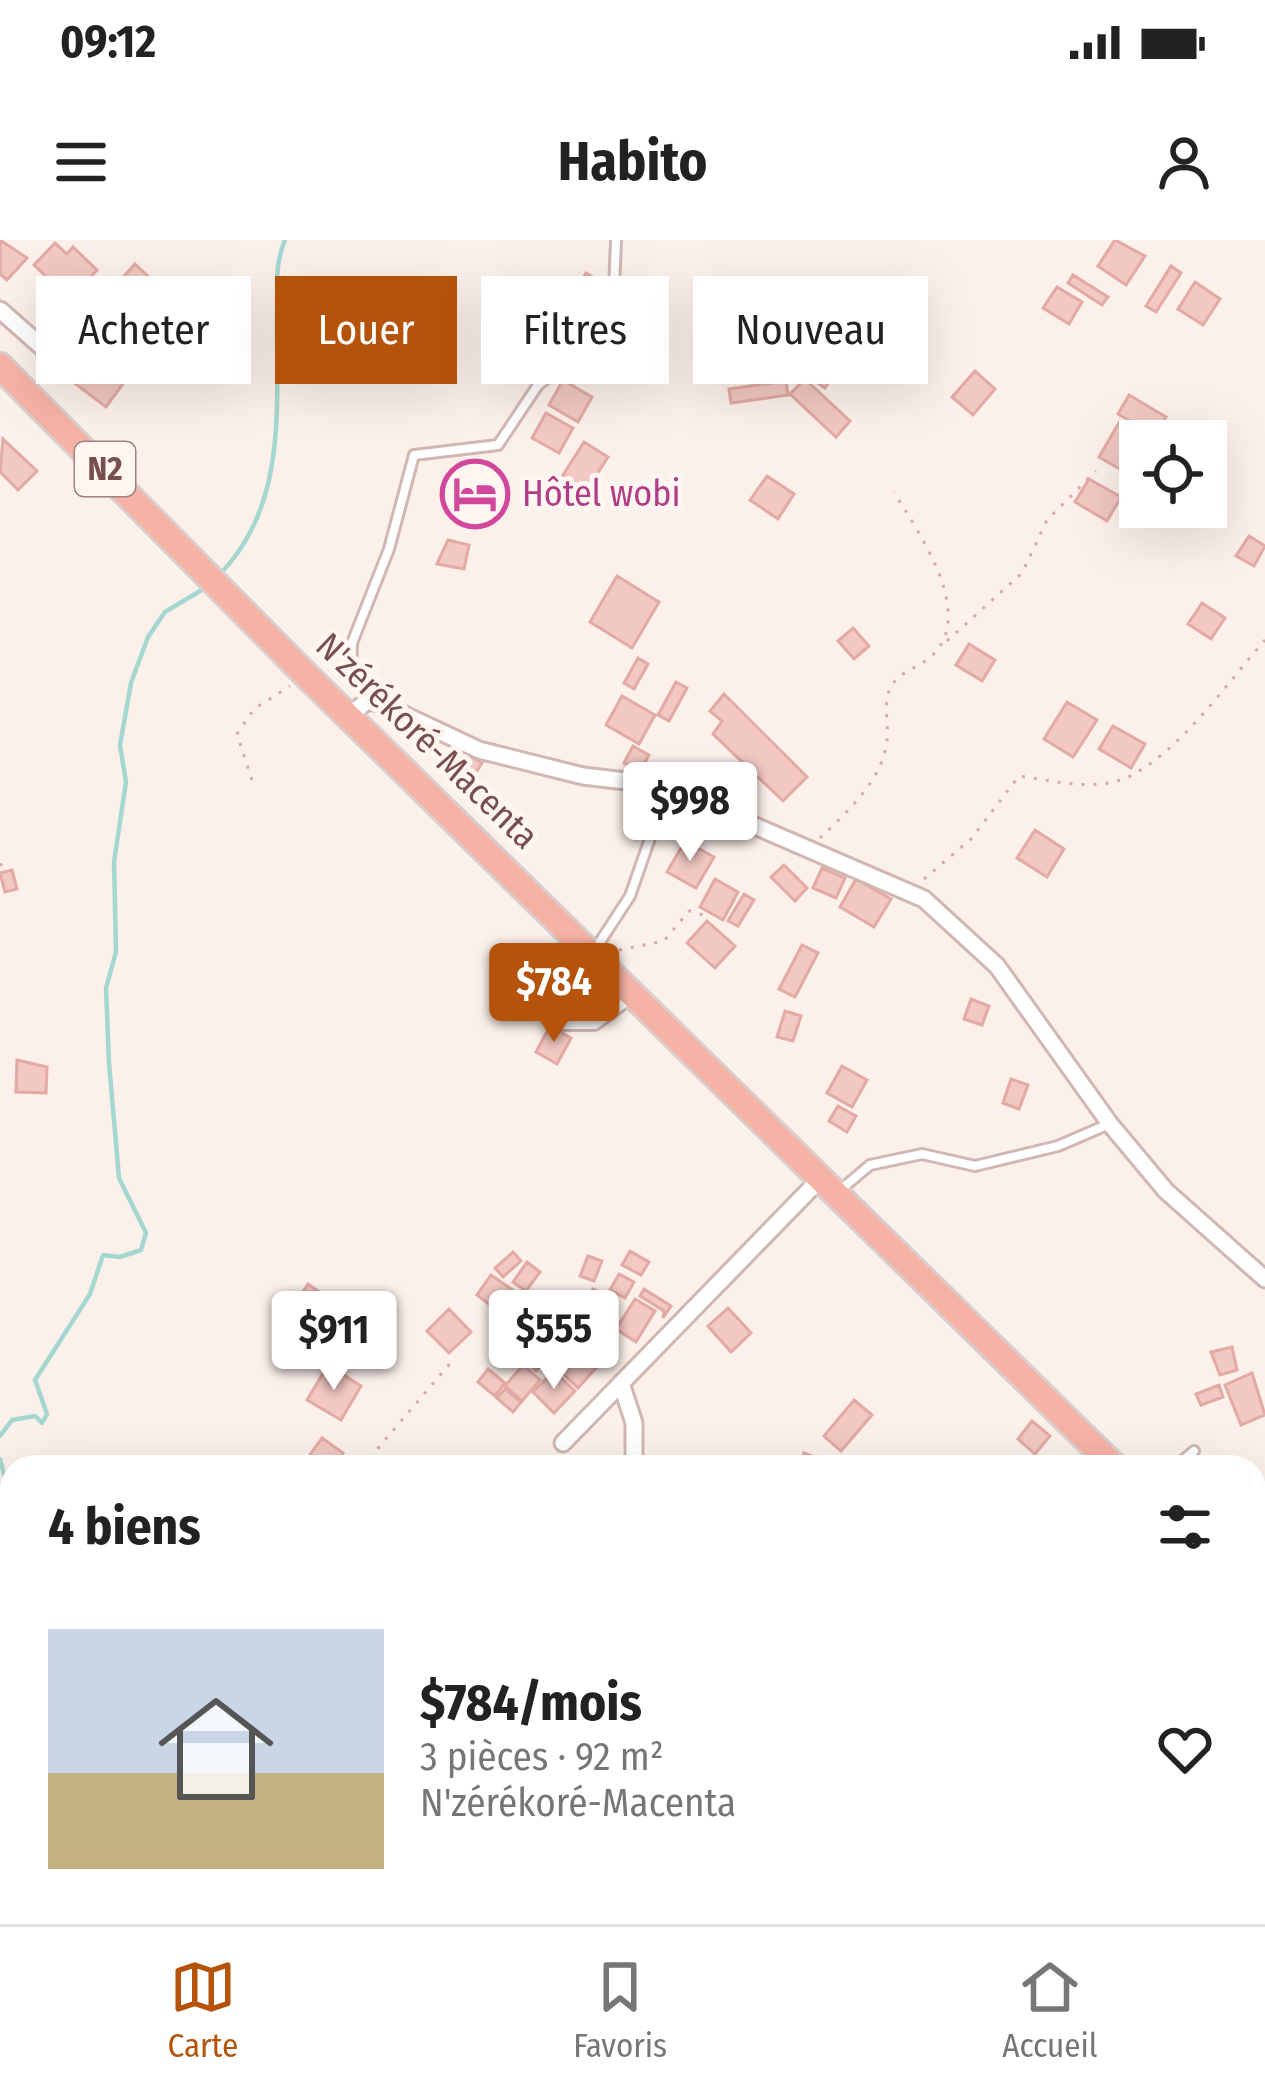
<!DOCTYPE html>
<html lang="fr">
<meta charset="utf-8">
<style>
body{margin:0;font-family:"Fira Sans Condensed",sans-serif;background:#f2f2f2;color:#222;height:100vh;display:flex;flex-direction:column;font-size:45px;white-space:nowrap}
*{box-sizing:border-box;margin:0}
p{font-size:39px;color:#767676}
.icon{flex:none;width:66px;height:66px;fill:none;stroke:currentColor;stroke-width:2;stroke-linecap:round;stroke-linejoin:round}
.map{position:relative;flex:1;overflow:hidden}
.drawer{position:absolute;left:0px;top:1215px;width:1266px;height:471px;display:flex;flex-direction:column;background:#fff;border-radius:36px 36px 0 0;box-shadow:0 12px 48px #0002}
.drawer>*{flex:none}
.guide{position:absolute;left:36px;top:36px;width:1194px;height:108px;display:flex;gap:24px}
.fabs{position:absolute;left:1119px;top:180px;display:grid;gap:24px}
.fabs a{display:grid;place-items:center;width:108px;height:108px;border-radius:0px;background:#fff;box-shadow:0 12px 48px #0002;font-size:60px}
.price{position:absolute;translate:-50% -102px;padding:0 27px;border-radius:12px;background:#fff;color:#222;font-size:39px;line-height:78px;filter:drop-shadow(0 3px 6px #0008)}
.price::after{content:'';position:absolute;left:50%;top:72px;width:36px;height:27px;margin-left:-18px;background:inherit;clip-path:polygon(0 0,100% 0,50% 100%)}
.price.current{background:#b45309;color:#fff}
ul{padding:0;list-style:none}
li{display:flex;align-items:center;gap:36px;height:300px;padding:0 48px}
li span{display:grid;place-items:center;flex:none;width:336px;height:240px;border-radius:0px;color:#555}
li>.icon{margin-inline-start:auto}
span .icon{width:144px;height:144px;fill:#fffc;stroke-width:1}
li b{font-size:51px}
h2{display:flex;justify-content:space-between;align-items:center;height:144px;padding:0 48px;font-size:51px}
.chip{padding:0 42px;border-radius:0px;background:#fff;box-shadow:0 12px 48px #0002;font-size:42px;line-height:108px}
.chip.current{background:#b45309;color:#fff}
.status{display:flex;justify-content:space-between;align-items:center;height:84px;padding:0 60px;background:#fff;direction:ltr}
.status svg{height:33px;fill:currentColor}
header{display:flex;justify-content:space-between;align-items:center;height:156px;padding:0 48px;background:#fff;font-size:54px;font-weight:700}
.menu{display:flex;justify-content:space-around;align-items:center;height:168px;border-top:3px solid #e0e0e0;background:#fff;font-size:33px;color:#767676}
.menu a{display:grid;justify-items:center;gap:6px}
.menu .current{color:#b45309}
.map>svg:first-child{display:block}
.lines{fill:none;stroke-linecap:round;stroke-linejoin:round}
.stream{stroke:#a5d7d1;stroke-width:4.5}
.building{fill:#f1c8c2;stroke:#e3a9a3;stroke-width:3}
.service-casing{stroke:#d1b7b2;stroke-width:14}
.minor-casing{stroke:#d1b7b2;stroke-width:21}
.trunk-casing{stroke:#d9cecd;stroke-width:30}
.path{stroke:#d6aaa5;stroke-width:3;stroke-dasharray:3 9;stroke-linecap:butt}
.service{stroke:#fff;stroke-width:8}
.minor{stroke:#fff;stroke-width:15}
.trunk{stroke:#f6b2a5;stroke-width:24}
.labels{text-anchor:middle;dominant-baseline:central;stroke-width:10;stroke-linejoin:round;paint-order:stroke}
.shield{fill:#fff5f1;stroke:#a0827e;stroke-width:3}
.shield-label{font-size:33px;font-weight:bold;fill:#77504d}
.hotel-label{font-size:36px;fill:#b23c85;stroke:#fff5f1;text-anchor:start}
.street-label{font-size:36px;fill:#77504d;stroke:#fff5f1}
</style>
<div class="status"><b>09:12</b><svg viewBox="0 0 49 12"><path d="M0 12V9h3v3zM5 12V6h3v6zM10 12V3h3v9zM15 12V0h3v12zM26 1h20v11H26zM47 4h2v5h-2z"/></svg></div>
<header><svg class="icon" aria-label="menu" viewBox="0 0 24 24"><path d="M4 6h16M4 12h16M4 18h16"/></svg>Habito<svg class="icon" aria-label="person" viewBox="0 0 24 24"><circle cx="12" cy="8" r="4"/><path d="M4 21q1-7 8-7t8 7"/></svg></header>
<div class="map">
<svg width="1265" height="1684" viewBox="0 0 1265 1684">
<rect width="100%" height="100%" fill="#fcf0ea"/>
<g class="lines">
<!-- stream -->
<path class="stream" d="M218 336C289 266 276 163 277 72 278 43 274 28 285 0
M0 1196 12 1180 35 1176 42 1183 47 1174 35 1140 90 1054 103 1015 120 1017 141 1010 146 993 119 938 109 823 106 748 116 712 114 622 126 542 120 505 131 443 148 397 165 372 205 348
M0 1219 10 1258 0 1254"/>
</g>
<!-- building -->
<path class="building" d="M0 0 27 18 7 40 0 34Z
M1115 0 1145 16 1126 45 1098 26Z
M55 3 67 14 73 7 97 30 70 59 34 25Z
M135 24 153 41 136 60 118 43Z
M1171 26 1181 33 1156 72 1146 66Z
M586 33 606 45 595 65 574 53Z
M1073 35 1108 57 1102 65 1068 43Z
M1195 42 1220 59 1203 85 1178 69Z
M1057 47 1082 62 1069 84 1043 68Z
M562 48 574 55 566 68 574 73 568 83 548 70Z
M144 55 152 60 131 90 123 85Z
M158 60 183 77 167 99 142 81Z
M72 62 90 79 69 103 50 87Z
M178 89 206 109 189 133 161 112Z
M836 91 854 103 825 148 807 136Z
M144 95 155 102 129 140 119 133Z
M92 116 125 141 106 167 73 142Z
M975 131 995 149 973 175 952 157Z
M805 139 850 181 836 197 790 154Z
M563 140 592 157 578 182 549 165Z
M786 141 788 155 731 163 729 149Z
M1129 155 1166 177 1155 196 1118 174Z
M546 173 573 188 559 213 532 198Z
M1120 181 1151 199 1140 201V218L1130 235 1099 217Z
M3 199 37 231 18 250 0 232Z
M584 202 608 217 587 250 563 235Z
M1206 232 1223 246 1206 266Z
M767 236 794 254 778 279 750 260Z
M1089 239 1121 257 1107 281 1075 262Z
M458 241 485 243 482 282 455 279Z
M1249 296 1265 306 1254 326 1236 316Z
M448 300 469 305 464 329 437 324Z
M617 336 659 362 632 408 590 382Z
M1202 363 1225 378 1211 399 1188 384Z
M853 388 869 406 854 419 838 401Z
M969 404 995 420 982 441 956 425Z
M638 418 648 424 634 449 624 443Z
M676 442 687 448 669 481 658 475Z
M724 454 807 537 783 561 713 494 722 481 710 471Z
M622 456 655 475 639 504 606 485Z
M1067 462 1097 480 1073 517 1044 499Z
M1113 486 1145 504 1131 528 1099 509Z
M633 506 649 515 640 532 624 523Z
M466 513 482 523 475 534 459 524Z
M1035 590 1064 609 1047 637 1017 618Z
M685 601 714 617 696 648 667 632Z
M784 625 807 648 795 661 771 637Z
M822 628 845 638 836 658 813 648Z
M12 630 17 649 5 652 0 633Z
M715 639 738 652 723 680 700 667Z
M856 639 891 659 874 687 840 667Z
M744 654 754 660 738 686 728 681Z
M707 681 735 706 715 728 687 703Z
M802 705 818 713 795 757 779 749Z
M971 759 989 766 982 785 964 779Z
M785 771 801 776 793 801 777 797Z
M550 786 571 798 557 824 536 812Z
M17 820 47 827 46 853 16 852Z
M842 826 867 840 852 867 827 853Z
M1011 839 1028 845 1019 869 1003 863Z
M838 866 856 876 847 892 829 881Z
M630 1011 649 1022 641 1035 622 1025Z
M513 1012 521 1021 503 1037 495 1028Z
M588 1016 602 1021 594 1041 580 1036Z
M527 1022 540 1032 526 1051 513 1042Z
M619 1034 634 1042 625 1058 610 1050Z
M491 1035 517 1053 502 1074 477 1055Z
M308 1044 340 1067 320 1096 288 1074Z
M593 1049 612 1058 604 1076 585 1067Z
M644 1049 671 1066 663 1078 664 1071 640 1056Z
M635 1059 655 1071 636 1102 616 1089Z
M728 1068 751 1093 731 1112 708 1086Z
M449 1069 471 1092 449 1113 427 1091Z
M551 1082 574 1103 554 1125 531 1104Z
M583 1098 605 1118 578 1148 556 1127Z
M521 1100 545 1121 536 1131 513 1109Z
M1232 1107 1237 1130 1220 1135 1211 1112Z
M328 1125 361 1146 341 1180 307 1160Z
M523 1125 540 1140 522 1161 505 1146Z
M488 1129 505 1143 495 1156 478 1142Z
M554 1131 575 1151 554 1173 533 1152Z
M1252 1133 1265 1175 1241 1185 1225 1145Z
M1219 1145 1223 1157 1201 1165 1196 1154Z
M505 1149 521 1162 513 1172 497 1158Z
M854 1160 872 1175 841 1211 824 1196Z
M1032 1181 1050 1196 1035 1214 1018 1199Z
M322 1198 343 1213 333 1227H318L307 1219Z
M804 1213 842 1227H799Z"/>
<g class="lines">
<defs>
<path id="service" d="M377 461 351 429 352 403 389 309 414 215 498 205 538 145 585 109 600 84 614 49 616 0
M594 711 630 656 655 584 676 552
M558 785H595L630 759
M838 952 870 925 922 914 975 926 1058 906 1109 884
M1175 1227 1194 1211"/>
<path id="minor" d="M0 70 42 107
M348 477 367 461 379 463 479 510 583 536 660 545 924 659 997 726 1110 884 1166 951 1265 1039
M621 1143 634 1183V1227
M563 1203 821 938"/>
<path id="trunk" d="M0 126 306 435 1115 1227
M1254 1363 1265 1374"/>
</defs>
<!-- service casing -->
<use href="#service" class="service-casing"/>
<!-- minor casing -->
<use href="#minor" class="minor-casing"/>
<!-- trunk casing -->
<use href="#trunk" class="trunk-casing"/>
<!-- path -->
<path class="path" d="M947 401 1022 333 1047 280 1096 231
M252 540 237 494 254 469 290 446
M820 598C847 572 883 540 887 500 889 486 884 468 888 454 894 433 914 430 928 419 980 378 919 294 894 252
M0 626 4 621
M924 639 971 599 1019 536C1054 541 1099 553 1132 535 1184 507 1226 444 1265 400
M619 710 664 701 689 671 703 675
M362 1227 453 1120
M807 1674 809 1684
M817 1684 830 1674"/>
<!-- service -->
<use href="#service" class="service"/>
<!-- minor -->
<use href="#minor" class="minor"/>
<!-- trunk -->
<use href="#trunk" class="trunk"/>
</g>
<!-- icons -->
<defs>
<symbol id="hotel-ring" viewBox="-11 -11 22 22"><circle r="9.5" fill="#fff5f1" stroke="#d1479c" stroke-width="1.5"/><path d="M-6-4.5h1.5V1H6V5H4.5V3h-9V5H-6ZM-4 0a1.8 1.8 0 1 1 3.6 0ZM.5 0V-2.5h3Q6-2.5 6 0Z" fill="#d1479c"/></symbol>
</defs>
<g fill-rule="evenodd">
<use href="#hotel-ring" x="437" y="216" width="76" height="76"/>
</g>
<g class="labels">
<!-- shield labels -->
<rect class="shield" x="75" y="202" width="60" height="54" rx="9"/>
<g class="shield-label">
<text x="105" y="229">N2</text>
</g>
<!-- hotel labels -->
<g class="hotel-label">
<text x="522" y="254">Hôtel wobi</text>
</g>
<!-- street labels -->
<g class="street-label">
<text transform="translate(427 501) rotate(44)">N'zérékoré-Macenta</text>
</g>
</g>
</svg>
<div class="fabs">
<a><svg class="icon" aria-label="locate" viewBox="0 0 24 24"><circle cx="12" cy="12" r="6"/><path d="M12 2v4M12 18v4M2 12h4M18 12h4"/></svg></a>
</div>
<b class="price" style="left:690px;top:624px">$998</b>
<b class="price current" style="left:554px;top:805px">$784</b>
<b class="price" style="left:554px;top:1152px">$555</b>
<b class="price" style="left:334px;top:1153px">$911</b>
<div class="guide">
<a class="chip">Acheter</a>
<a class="chip current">Louer</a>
<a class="chip">Filtres</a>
<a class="chip">Nouveau</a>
</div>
<section class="drawer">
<h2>4 biens<svg class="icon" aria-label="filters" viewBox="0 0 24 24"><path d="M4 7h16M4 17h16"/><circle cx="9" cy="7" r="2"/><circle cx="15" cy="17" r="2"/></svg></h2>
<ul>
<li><span style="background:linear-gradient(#c9d6e8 60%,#c2b280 0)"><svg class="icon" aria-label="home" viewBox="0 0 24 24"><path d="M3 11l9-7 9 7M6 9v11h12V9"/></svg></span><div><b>$784/mois</b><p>3 pièces · 92 m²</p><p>N'zérékoré-Macenta</p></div><svg class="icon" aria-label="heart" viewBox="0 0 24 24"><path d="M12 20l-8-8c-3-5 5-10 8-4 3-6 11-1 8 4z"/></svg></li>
</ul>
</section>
</div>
<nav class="menu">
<a class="current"><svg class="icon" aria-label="map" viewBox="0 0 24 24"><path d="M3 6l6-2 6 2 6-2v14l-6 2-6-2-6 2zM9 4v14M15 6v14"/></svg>Carte</a>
<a><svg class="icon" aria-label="saved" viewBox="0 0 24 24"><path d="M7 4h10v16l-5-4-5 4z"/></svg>Favoris</a>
<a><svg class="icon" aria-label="home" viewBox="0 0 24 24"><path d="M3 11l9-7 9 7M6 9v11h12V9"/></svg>Accueil</a>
</nav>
